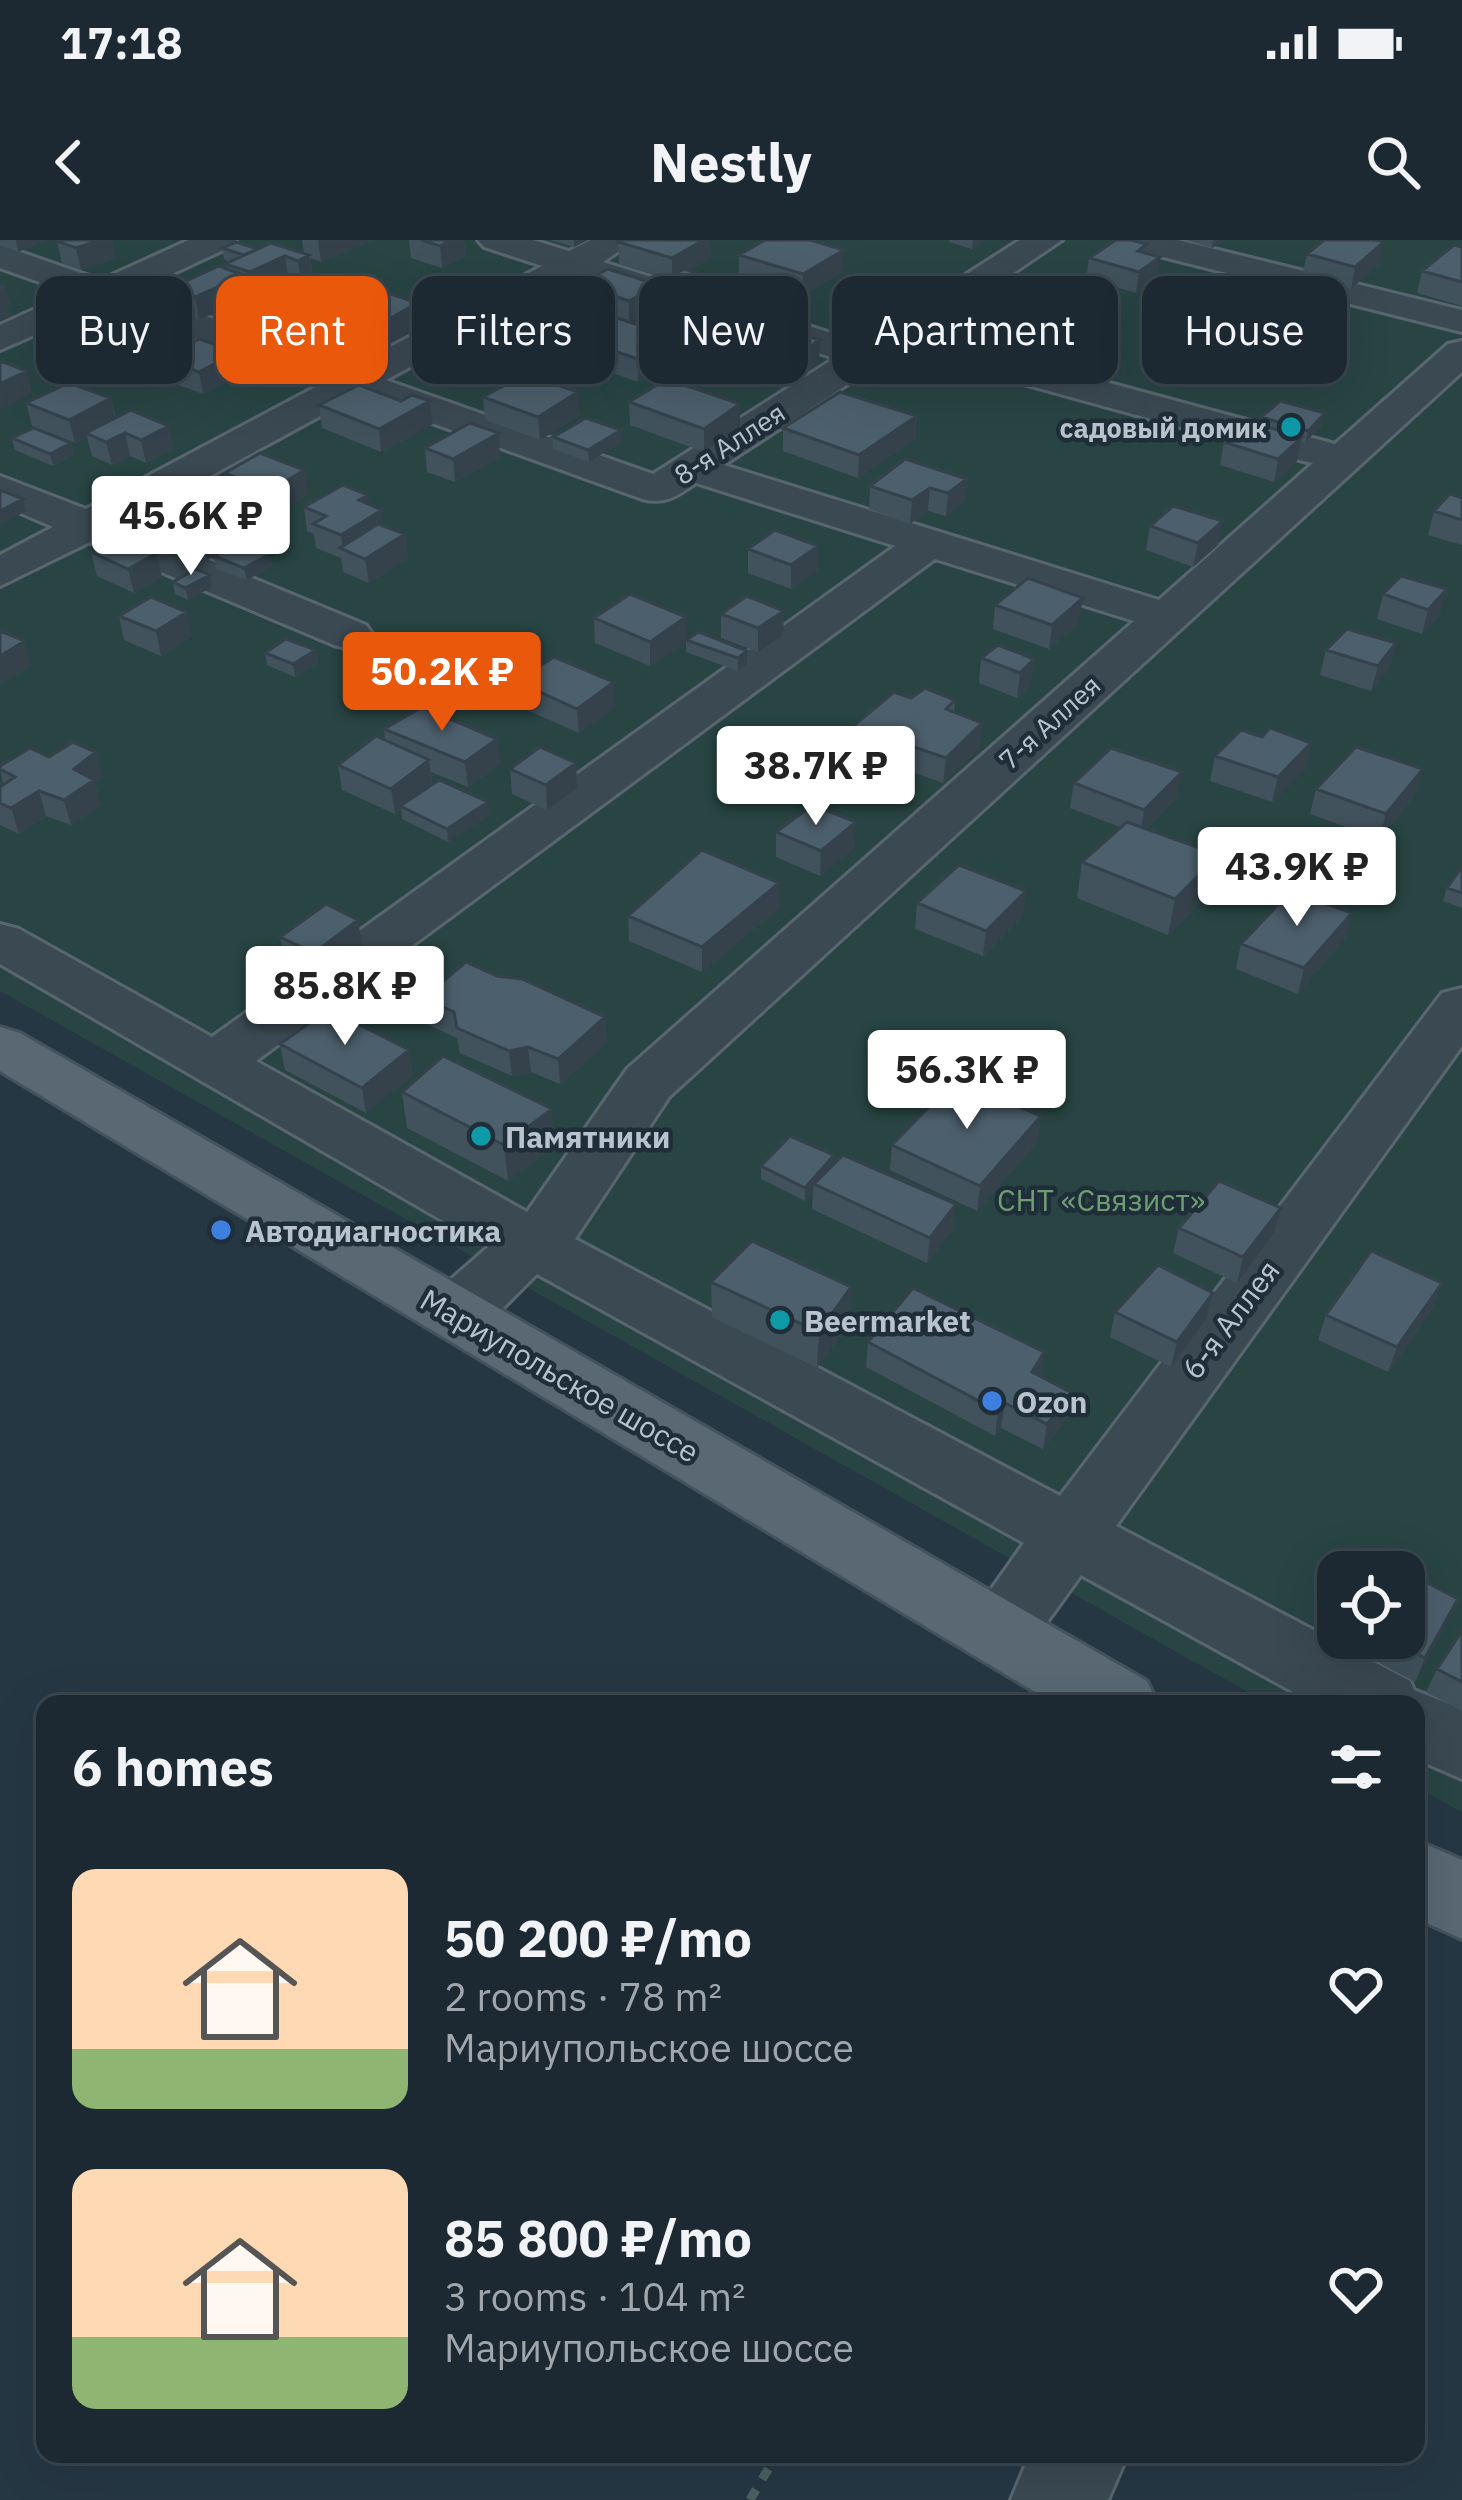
<!DOCTYPE html>
<meta charset="utf-8">
<style>
body{margin:0;font-family:"IBM Plex Sans",sans-serif;background:#29353f;color:#f1f3f6;height:100vh;display:flex;flex-direction:column;font-size:45px;white-space:nowrap}
*{box-sizing:border-box;margin:0}
p{font-size:39px;color:#a0a6ac}
.icon{flex:none;width:66px;height:66px;fill:none;stroke:currentColor;stroke-width:2;stroke-linecap:round;stroke-linejoin:round}
.map{position:relative;flex:1;overflow:hidden}
.drawer{position:absolute;left:36px;top:1455px;width:1389px;height:768px;display:flex;flex-direction:column;background:#1c2933;border-radius:24px;box-shadow:0 12px 48px #0002,0 0 0 3px #3a454e}
.drawer>*{flex:none}
.hud{position:absolute;left:36px;top:36px;width:1392px;height:108px;display:flex;gap:24px}
.tools{position:absolute;left:1317px;top:1311px;display:grid;gap:24px}
.tools a{display:grid;place-items:center;width:108px;height:108px;border-radius:24px;background:#1c2933;box-shadow:0 12px 48px #0002,0 0 0 3px #3a454e;font-size:60px}
.price{position:absolute;translate:-50% -102px;padding:0 27px;border-radius:12px;background:#fff;color:#222;font-size:39px;line-height:78px;filter:drop-shadow(0 3px 6px #0008)}
.price::after{content:'';position:absolute;left:50%;top:72px;width:36px;height:27px;margin-left:-18px;background:inherit;clip-path:polygon(0 0,100% 0,50% 100%)}
.price.selected{background:#ea580c;color:#fff}
ul{padding:0;list-style:none}
li{display:flex;align-items:center;gap:36px;height:300px;padding:0 36px}
li span{display:grid;place-items:center;flex:none;width:336px;height:240px;border-radius:24px;color:#555}
li>.icon{margin-inline-start:auto}
span .icon{width:144px;height:144px;fill:#fffc;stroke-width:1}
li b{font-size:51px}
h2{display:flex;justify-content:space-between;align-items:center;height:144px;padding:0 36px;font-size:51px}
.pill{padding:0 42px;border-radius:24px;background:#1c2933;box-shadow:0 12px 48px #0002,0 0 0 3px #3a454e;font-size:42px;line-height:108px}
.pill.selected{background:#ea580c;color:#fff}
.status{display:flex;justify-content:space-between;align-items:center;height:84px;padding:0 60px;background:#1c2933;direction:ltr}
.status svg{height:33px;fill:currentColor}
header{display:flex;justify-content:space-between;align-items:center;height:156px;padding:0 36px;background:#1c2933;font-size:54px;font-weight:800}
.map>svg:first-child{display:block}
.green{fill:#284543;fill-rule:evenodd}
.lines{fill:none;stroke-linecap:round;stroke-linejoin:round}
.minor-casing{stroke:#596670;stroke-width:6}
.major-casing{stroke:#44525c;stroke-width:6}
.path{stroke:#496261;stroke-width:9;stroke-dasharray:12 12;stroke-linecap:butt}
.minor{fill:#3b4953;fill-rule:evenodd}
.major{fill:#596873;fill-rule:evenodd}
.wall{fill:#41525d}
.shaded-wall{fill:#35424c}
.building{fill:#4c5f6c;stroke:#35424c;stroke-width:3}
.culture-dot{fill:#0f9aa8;stroke:#1f2e39;stroke-width:4.5}
.shop-dot{fill:#3f7fe0;stroke:#1f2e39;stroke-width:4.5}
.labels{text-anchor:middle;dominant-baseline:central;stroke-width:9;stroke-linejoin:round;paint-order:stroke}
.far-poi-label{font-size:27px;font-weight:bold;fill:#b8c3cd;stroke:#1f2e39;text-anchor:end}
.far-street-label{font-size:27px;fill:#b8c3cd;stroke:#1f2e39}
.poi-label{font-size:30px;font-weight:bold;fill:#b8c3cd;stroke:#1f2e39;text-anchor:start}
.park-label{font-size:30px;fill:#6e9e72;stroke:#1f2e39}
.street-label{font-size:30px;fill:#b8c3cd;stroke:#1f2e39}
</style>
<div class="status"><b>17:18</b><svg viewBox="0 0 49 12"><path d="M0 12V9h3v3zM5 12V6h3v6zM10 12V3h3v9zM15 12V0h3v12zM26 1h20v11H26zM47 4h2v5h-2z"/></svg></div>
<header><svg class="icon" aria-label="back" viewBox="0 0 24 24"><path d="M15 5l-7 7 7 7"/></svg>Nestly<svg class="icon" aria-label="search" viewBox="0 0 24 24"><circle cx="10" cy="10" r="6"/><path d="M15 15l6 6"/></svg></header>
<div class="map">
<svg width="1462" height="2260" viewBox="0 0 1462 2260">
<rect width="100%" height="100%" fill="#263744"/>
<!-- green -->
<path class="green" d="M0 0H1462V1572L1416 1547V1464H1269L0 751ZM1338 1332H1404V1398H1338Z"/>
<g class="lines">
<defs>
<path id="minor" d="M189 0H236L230 7 135 51 351 128 542 26 484 7 478 0H533L569 11 591 0H635L603 22 860 102 1020 0H1062L925 93 1335 204 1448 104 1462 101V132L669 857 575 999 1060 1256 1442 753 1462 748V806L1116 1286 1410 1441 1414 1450 1462 1469V1539L1416 1519V1464H1315L1081 1335 1024 1414 998 1423 972 1414 961 1392 1024 1303 537 1034C505 1064 479 1104 432 1090L423 1073 432 1056 488 1007 0 724V684L19 689 212 797 895 306 696 243C677 256 665 265 642 259L357 156 122 284 366 385 373 395 366 405 350 409 334 405 90 302 0 346V315L53 287 0 264V236L86 269 321 144 104 65 0 110V85L70 53 0 28V5L101 40ZM576 37 831 117 835 118 653 234 386 140ZM900 110 1307 222 1313 223 1159 360 724 225ZM935 319 1134 381 627 829 527 972 256 821Z
M1117 0H1178L1462 70V92L1123 7Z
M1030 2214H1128L1108 2260H1011Z"/>
<path id="major" d="M0 787 20 793 1147 1441 1158 1464H1055L0 831Z
M1416 1600 1462 1620V1699L1416 1678Z"/>
</defs>
<!-- minor casing -->
<use href="#minor" class="minor-casing"/>
<!-- major casing -->
<use href="#major" class="major-casing"/>
<!-- path -->
<path class="path" d="M750 2260 777 2214"/>
<!-- minor -->
<use href="#minor" class="minor"/>
<!-- major -->
<use href="#major" class="major"/>
</g>
<!-- wall -->
<path class="wall" d="M0 0H47L18 12 0 5Z
M60 0H112L116 18 81 30 62 23 57 1Z
M302 0H374L321 22 310 18 313 37 301 43 288 38 254 54 247 52 248 57 199 80 175 70 171 48 226 29 225 24 230 22 224 19 222 8 258 9 304 13Z
M409 0H464L465 16 442 28 411 18Z
M550 0H588L574 7Z
M622 0H710L711 18 689 30 700 45 683 55 666 50V38L619 24 618 2Z
M949 0H984L972 9 949 2Z
M1186 0H1225L1212 8Z
M1462 7V66L1417 53 1422 31Z
M1145 13 1157 39 1136 53 1086 39 1089 18Z
M1307 14 1379 24 1351 49 1302 36Z
M739 15 843 32 802 56 798 54V57L775 71 751 63V52L764 44 739 36Z
M580 44 659 67 630 82 676 119 638 142 571 118 569 96 608 76 581 66Z
M851 60 927 68 886 94 850 82Z
M345 66 421 86 390 102 384 101V105L355 123 310 108 308 93 282 106 254 97 250 74 319 79 346 71Z
M1055 80 1053 102 1022 124 977 111 979 88Z
M77 85 175 101 187 105H250L254 128 203 154 165 140 163 134 136 123V121L129 124 125 123 126 128 83 148 111 158 116 178 169 186 173 209 146 223 130 216 112 225 92 216 87 197 75 203 32 186 26 163 61 146 46 141 35 104 55 95 53 87Z
M1279 96 1278 101 1289 128 1271 142 1196 124 1200 102Z
M729 99 819 123 790 142 729 122Z
M483 157 580 175 540 200 485 180Z
M401 161H430L433 184 381 212 322 188 319 165Z
M629 162 740 187 704 212 630 185Z
M917 176 915 199 858 238 783 211V188Z
M1261 177 1322 185 1305 203 1301 201 1297 221 1274 242 1220 225 1224 202 1260 185Z
M621 190V202L589 222 553 209V197Z
M12 198 71 203 74 215 53 226 15 210Z
M425 208 500 217 455 242 427 232Z
M225 233 308 254 273 276 229 256Z
M967 239 964 262 946 276 928 271 910 284 869 269 870 246Z
M1462 258V305L1428 295 1434 271Z
M370 265 384 286 405 294 408 318 369 343 343 332 341 318 316 308 314 294 307 291 304 267Z
M1150 286 1218 305 1193 327 1146 310Z
M159 287 236 289 238 302 207 320 162 299Z
M818 306V330L791 349 748 333V309Z
M91 312 157 313 162 337 134 353 97 336Z
M270 314 272 326 247 340 216 329 214 316Z
M173 342 212 347 188 360 175 354Z
M1383 354 1440 374 1422 394 1377 379Z
M995 365 1079 383 1049 409 993 389Z
M721 374 783 395 758 412 721 398Z
M119 376 192 396 161 416 124 400Z
M686 377V399L699 392 747 424 738 431 686 412V401L650 426 595 403 594 378Z
M1396 403 1389 428 1371 451 1320 435 1326 410Z
M998 405 1031 444 1017 458 979 443 981 418Z
M316 410 318 423 295 437 267 425 265 413Z
M516 441 616 467 579 493 518 466Z
M911 458 955 460 954 472 982 483 979 508 943 543 912 532 897 546 837 523 839 498Z
M384 489 497 499 500 524 468 547 431 532 432 544 489 575 448 602 402 579 401 569 395 574 342 550 338 525 385 500Z
M1262 497 1311 503 1306 528 1272 562 1210 541 1215 516Z
M49 517 103 537 95 543 100 565 71 585 46 576 19 594 0 585V547L3 545 0 526Z
M576 523 577 548 547 570 512 554 510 529Z
M1074 543 1177 557 1146 589 1219 615 1212 651 1168 695 1077 658 1082 622 1120 587 1070 568Z
M1316 549 1416 554 1379 599 1310 574Z
M776 592 855 607 820 636 776 617Z
M1462 627V668L1443 661 1447 648Z
M1026 651 1023 676 983 716 915 689 917 663Z
M779 668 702 732 629 701 628 676Z
M1352 673 1345 698 1298 754 1236 729 1241 704Z
M280 697 362 705 319 738 285 722Z
M497 736 605 777 607 803 560 844 531 832 512 836 460 813 457 798 426 784 423 758Z
M280 804 409 810 412 835 366 873 285 830Z
M402 852 555 905 508 941 407 888Z
M1041 876 1037 902 977 971 890 930 892 905Z
M834 924 953 989 927 1023 812 969 813 952 805 961 761 939V926Z
M1179 988 1274 993 1237 1043 1173 1013Z
M711 1042 851 1047 849 1083 817 1128 712 1077Z
M1213 1053 1207 1078 1171 1127 1110 1097 1115 1072Z
M1433 1068 1388 1132 1318 1100 1326 1075Z
M868 1102 1040 1136 1067 1177 1043 1209 1001 1188 995 1196 866 1127Z
M1447 1382 1415 1442 1337 1400 1338 1398H1404Z
M1462 1391V1471L1426 1452 1437 1429Z"/>
<!-- shaded-wall -->
<path class="shaded-wall" d="M16 0H47L18 12Z
M100 0H112L116 18 81 30 76 8Z
M318 0H374L321 22Z
M451 0H464L465 16 442 28 440 6Z
M574 0H588L574 7Z
M704 0H710L711 18 672 40V18Z
M973 0H984L972 9Z
M1213 0H1225L1212 8Z
M1384 2 1379 24 1351 49 1355 27Z
M844 10 843 32 802 56 803 34Z
M309 15 313 37 301 43 298 21Z
M285 16 288 38 254 54 250 32Z
M1160 17 1157 39 1136 53 1139 32Z
M700 34V45L683 55V44Z
M244 35 248 57 199 80 195 57Z
M5 44 11 66 8 68 10 77 0 81V46Z
M659 45V67L629 83V61Z
M798 45V57L775 71V59Z
M929 46 927 68 886 94 887 72Z
M418 63 421 86 390 102 387 80Z
M317 65 320 87 307 85 308 93 282 106 279 84Z
M171 78 175 101 134 112 136 121 129 124 124 102Z
M1055 80 1053 102 1022 124 1025 101Z
M382 83 384 105 355 123 352 100Z
M675 97 676 119 638 142V119Z
M820 100 819 123 790 142V119Z
M122 105 126 128 76 152 70 129Z
M250 105 254 128 203 154 199 132Z
M1293 105 1289 128 1271 142 1275 120Z
M27 131 32 153 0 170V144Z
M578 152 580 175 540 200 538 177Z
M111 158 116 181 86 193 87 197 75 203 69 180Z
M430 161 433 184 381 212 379 189Z
M740 164V187L704 212V189Z
M1325 173 1322 185 1305 203 1308 191Z
M917 176 915 199 858 238 859 215Z
M169 186 173 209 146 223 141 200Z
M621 190V202L589 222 588 210Z
M125 193 130 216 112 225 106 202Z
M499 193 500 217 455 242 453 219Z
M1302 197 1297 221 1274 242 1278 219Z
M71 203 74 215 53 226 50 214Z
M304 230 308 254 273 276 269 252Z
M967 239 964 262 946 276 948 253Z
M930 248 928 271 910 284 912 260Z
M368 255 371 276 382 270 385 294 343 309 341 295 359 260Z
M23 259 26 271 0 285V271Z
M1223 281 1218 305 1193 327 1198 303Z
M236 289 238 302 207 320 205 307Z
M405 294 408 318 369 343 365 319Z
M818 306V330L791 349V325Z
M157 313 162 337 134 353 128 329Z
M270 314 272 326 247 340 244 328Z
M210 335 212 347 188 360 185 348Z
M1447 349 1440 374 1422 394 1428 370Z
M1083 358 1079 383 1049 409 1052 385Z
M784 371 783 395 758 412V388Z
M187 372 192 396 161 416 156 391Z
M686 377 687 401 650 426V402Z
M25 401 31 426 0 445V416Z
M1396 403 1389 428 1371 451 1378 426Z
M316 410 318 423 295 437 293 424Z
M747 411V424L738 431V418Z
M1034 419 1031 444 1017 458 1020 433Z
M614 442 616 467 579 493 577 469Z
M982 483 979 508 943 543 946 518Z
M497 499 500 524 468 547 465 522Z
M1311 503 1306 528 1272 562 1278 537Z
M914 507 912 532 897 546 898 521Z
M96 512 103 537 95 543 100 565 71 585 64 560 74 529Z
M429 520 432 545 400 566 401 569 395 574 391 549Z
M576 523 577 548 547 570 546 545Z
M1423 529 1416 554 1379 599 1386 574Z
M1182 532 1177 557 1140 595 1144 570Z
M39 551 46 576 19 594 11 568Z
M488 562 489 575 448 602 447 589Z
M856 582 855 607 820 636 821 611Z
M1219 615 1212 651 1168 695 1175 659Z
M779 643V668L702 732V707Z
M1026 651 1023 676 983 716 986 691Z
M1352 673 1345 698 1298 754 1304 728Z
M358 680 362 705 319 738 314 713Z
M605 777 607 803 560 844 558 819Z
M528 807 531 832 512 836 509 811Z
M409 810 412 835 366 873 362 848Z
M552 869 555 905 508 941 504 905Z
M1041 876 1037 902 977 971 980 946Z
M834 915V929L814 944 813 952 805 961V948Z
M956 964 953 989 927 1023 930 998Z
M1281 968 1274 993 1237 1043 1243 1017Z
M1442 1043 1433 1068 1388 1132 1397 1107Z
M851 1047 849 1083 817 1128 819 1092Z
M1213 1053 1207 1078 1171 1127 1177 1102Z
M1044 1112 1040 1137 1032 1132Z
M1072 1153 1067 1177 1043 1209 1047 1184Z
M1005 1163 1001 1188 995 1196 998 1171Z
M1458 1359 1447 1382 1415 1442 1425 1418Z"/>
<!-- building -->
<path class="building" d="M60 0H100L76 8 57 1Z
M421 0H451L440 6Z
M622 0H704L672 18 618 2Z
M765 0H810L844 10 803 34 739 15Z
M1116 0H1131L1147 4 1138 11 1160 17 1139 32 1089 18Z
M1324 0H1376L1384 2 1355 27 1307 14Z
M236 2 258 9 244 15 222 8Z
M271 3 309 15 298 21 285 16 250 32 225 24Z
M1454 5 1462 7V42L1422 31Z
M219 26 244 35 195 57 171 48Z
M608 29 659 45 629 61 580 44Z
M684 29 700 34 683 44 665 39Z
M892 36 929 46 887 72 851 60Z
M774 38 798 45 775 59 751 52Z
M379 50 418 63 387 80 345 66Z
M289 56 317 65 279 84 250 74Z
M114 67 134 74 145 69 171 78 124 102 77 85Z
M1012 67 1055 80 1025 101 979 88Z
M339 69 382 83 352 100 307 85Z
M608 75 675 97 638 119 569 96Z
M66 81 77 85 78 89 73 87 65 91 53 87Z
M760 82 820 100 790 119 729 99Z
M1229 82 1279 96 1274 100 1293 105 1275 120 1200 102Z
M73 87 122 105 70 129 40 118 54 111 35 104Z
M165 97 187 105 160 118 161 122 134 112Z
M199 99 220 106 234 99 250 105 199 132 160 118Z
M0 121 27 131 0 144Z
M525 134 578 152 538 177 483 157Z
M667 139 740 164 704 189 629 162Z
M69 143 111 158 69 180 26 163Z
M359 145 401 161 412 155 430 161 379 189 319 165Z
M840 152 917 176 859 215 783 188Z
M1280 161 1325 173 1308 191 1261 177Z
M131 170 169 186 141 200 125 193 106 202 86 193Z
M586 178 621 190 588 210 553 197Z
M1247 181 1302 197 1278 219 1224 202Z
M470 183 499 193 453 219 425 208Z
M34 188 71 203 50 214 12 198Z
M260 213 304 230 269 252 225 233Z
M905 219 967 239 948 253 930 248 912 260 870 246Z
M343 245 368 255 359 260 382 270 341 295 313 284 326 276 304 267Z
M0 250 23 259 0 271Z
M1450 254 1462 258V280L1434 271Z
M1173 266 1223 281 1198 303 1150 286Z
M192 269 236 289 205 307 159 287Z
M378 284 405 294 365 319 340 308Z
M775 290 818 306 791 325 748 309Z
M120 297 157 313 128 329 91 312Z
M240 302 270 314 244 328 214 316Z
M196 329 210 335 185 348 173 342Z
M1401 336 1447 349 1428 370 1383 354Z
M1028 338 1083 358 1052 385 995 365Z
M630 354 686 377 650 402 594 378Z
M747 356 784 371 758 388 721 374Z
M151 357 187 372 156 391 119 376Z
M1347 389 1396 403 1378 426 1326 410Z
M0 391 25 401 0 416Z
M699 392 747 411 738 418 686 400Z
M286 399 316 410 293 424 265 413Z
M998 405 1034 419 1020 433 981 418Z
M554 417 614 442 577 469 516 441Z
M925 448 955 460 946 469 982 483 946 518 914 507 898 521 839 498 894 452 911 458Z
M422 467 497 499 465 522 384 489Z
M1270 488 1311 503 1278 537 1215 516 1241 490 1262 497Z
M376 496 429 520 391 549 338 525Z
M73 502 96 512 74 529 94 540 64 560 39 551 11 568 0 563V547L15 537 0 529V526L30 508 49 517Z
M540 507 576 523 546 545 510 529Z
M1356 507 1423 529 1386 574 1316 549Z
M1111 508 1182 532 1144 570 1074 543Z
M439 540 488 562 447 589 400 566Z
M813 565 856 582 821 611 776 592Z
M1127 582 1219 615 1175 659 1082 622Z
M702 610 779 643 702 707 628 676Z
M959 625 1026 651 986 691 917 663Z
M1462 627V653L1447 648Z
M1291 651 1352 673 1304 728 1241 704Z
M326 664 358 680 314 713 280 697Z
M466 722 497 736 522 739 605 777 558 819 528 807 509 811 457 788 454 772 423 758Z
M329 769 409 810 362 848 280 804Z
M443 816 552 869 504 905 402 852Z
M955 840 1041 876 980 946 892 905Z
M790 896 834 915 805 948 761 926Z
M843 915 956 964 930 998 814 944Z
M1219 941 1281 968 1243 1017 1179 988Z
M752 1001 851 1047 819 1092 711 1042Z
M1371 1011 1442 1043 1397 1107 1326 1075Z
M1158 1025 1213 1053 1177 1102 1115 1072Z
M913 1048 1044 1112 1032 1132 1072 1153 1047 1184 1005 1163 998 1171 868 1102Z
M1384 1320 1458 1359 1425 1418 1388 1398H1404V1332H1376Z
M1462 1391V1442L1437 1429Z"/>
<!-- markers -->
<g class="culture-dot">
<circle cx="1291" cy="187" r="12"/>
<circle cx="481" cy="896" r="12"/>
<circle cx="780" cy="1080" r="12"/>
</g>
<g class="shop-dot">
<circle cx="221" cy="990" r="12"/>
<circle cx="992" cy="1161" r="12"/>
</g>
<g class="labels">
<!-- far-poi labels -->
<g class="far-poi-label">
<text x="1267" y="187">садовый домик</text>
</g>
<!-- far-street labels -->
<g class="far-street-label">
<text transform="translate(729 203) rotate(-33)">8-я Аллея</text>
<text transform="translate(1049 482) rotate(-42)">7-я Аллея</text>
</g>
<!-- poi labels -->
<g class="poi-label">
<text x="505" y="896">Памятники</text>
<text x="245" y="990">Автодиагностика</text>
<text x="804" y="1080">Beermarket</text>
<text x="1016" y="1161">Ozon</text>
</g>
<!-- park labels -->
<g class="park-label">
<text x="1101" y="959">СНТ «Связист»</text>
</g>
<!-- street labels -->
<g class="street-label">
<text transform="translate(1230 1079) rotate(-53)">6-я Аллея</text>
<text transform="translate(560 1135) rotate(30)">Мариупольское шоссе</text>
</g>
</g>
</svg>
<div class="tools">
<a><svg class="icon" aria-label="locate" viewBox="0 0 24 24"><circle cx="12" cy="12" r="6"/><path d="M12 2v4M12 18v4M2 12h4M18 12h4"/></svg></a>
</div>
<b class="price" style="left:191px;top:338px">45.6K ₽</b>
<b class="price selected" style="left:442px;top:494px">50.2K ₽</b>
<b class="price" style="left:816px;top:588px">38.7K ₽</b>
<b class="price" style="left:1297px;top:689px">43.9K ₽</b>
<b class="price" style="left:345px;top:808px">85.8K ₽</b>
<b class="price" style="left:967px;top:892px">56.3K ₽</b>
<div class="hud">
<a class="pill">Buy</a>
<a class="pill selected">Rent</a>
<a class="pill">Filters</a>
<a class="pill">New</a>
<a class="pill">Apartment</a>
<a class="pill">House</a>
</div>
<section class="drawer">
<h2>6 homes<svg class="icon" aria-label="filters" viewBox="0 0 24 24"><path d="M4 7h16M4 17h16"/><circle cx="9" cy="7" r="2"/><circle cx="15" cy="17" r="2"/></svg></h2>
<ul>
<li><span style="background:linear-gradient(#ffd9b3 75%,#8fb573 0)"><svg class="icon" aria-label="home" viewBox="0 0 24 24"><path d="M3 11l9-7 9 7M6 9v11h12V9"/></svg></span><div><b>50 200 ₽/mo</b><p>2 rooms · 78 m²</p><p>Мариупольское шоссе</p></div><svg class="icon" aria-label="heart" viewBox="0 0 24 24"><path d="M12 20l-8-8c-3-5 5-10 8-4 3-6 11-1 8 4z"/></svg></li>
<li><span style="background:linear-gradient(#ffd9b3 70%,#8fb573 0)"><svg class="icon" aria-label="home" viewBox="0 0 24 24"><path d="M3 11l9-7 9 7M6 9v11h12V9"/></svg></span><div><b>85 800 ₽/mo</b><p>3 rooms · 104 m²</p><p>Мариупольское шоссе</p></div><svg class="icon" aria-label="heart" viewBox="0 0 24 24"><path d="M12 20l-8-8c-3-5 5-10 8-4 3-6 11-1 8 4z"/></svg></li>
</ul>
</section>
</div>
